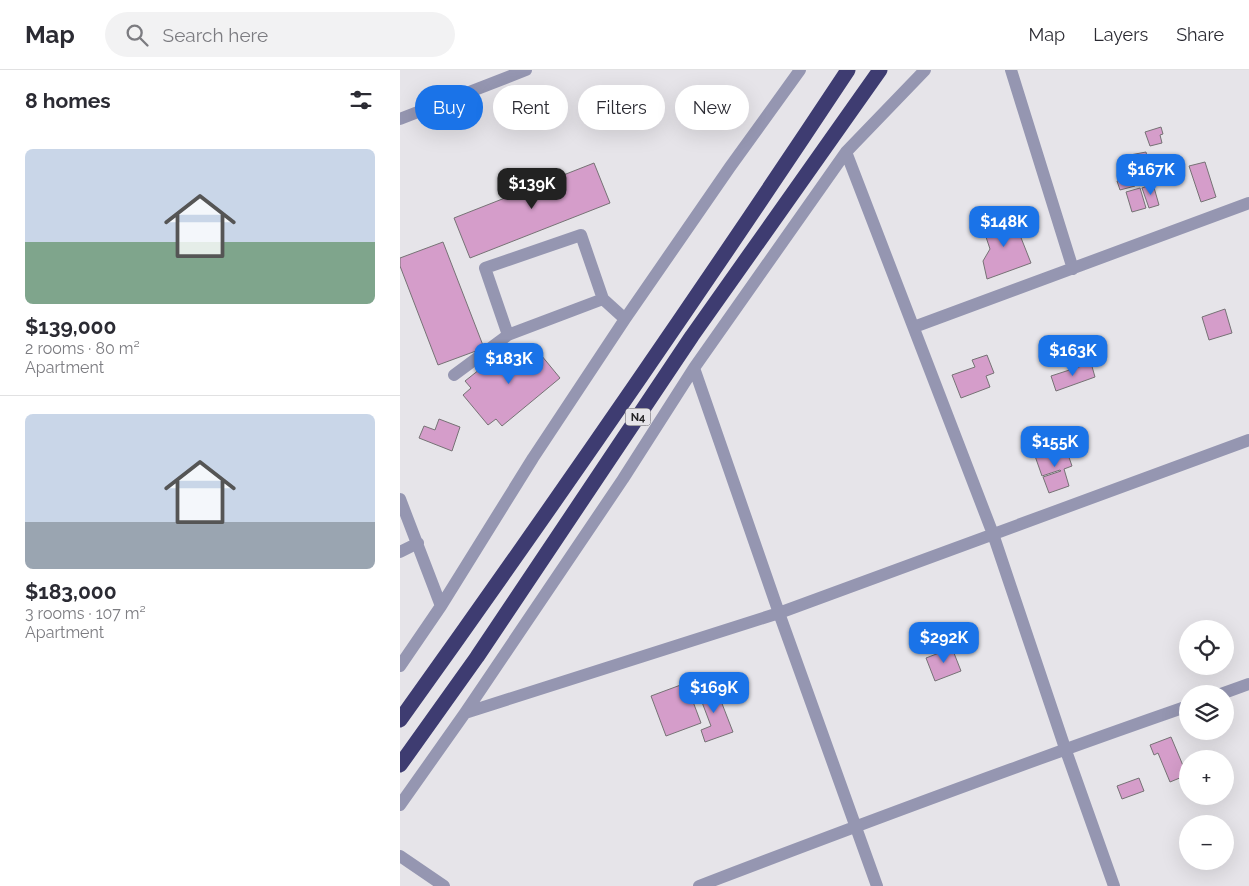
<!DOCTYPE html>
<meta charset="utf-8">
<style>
body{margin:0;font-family:Raleway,sans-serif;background:#f2f2f3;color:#2b2b33;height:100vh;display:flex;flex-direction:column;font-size:19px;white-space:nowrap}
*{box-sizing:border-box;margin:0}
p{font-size:16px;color:#7c7c81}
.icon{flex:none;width:28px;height:28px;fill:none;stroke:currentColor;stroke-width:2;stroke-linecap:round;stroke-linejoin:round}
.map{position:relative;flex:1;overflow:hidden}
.panel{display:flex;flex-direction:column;background:#fff;width:400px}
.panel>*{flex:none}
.guide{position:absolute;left:15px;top:15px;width:475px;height:45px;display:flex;gap:10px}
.fabs{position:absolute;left:779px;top:550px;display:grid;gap:10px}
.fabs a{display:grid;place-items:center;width:55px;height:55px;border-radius:50%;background:#fff;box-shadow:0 5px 20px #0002;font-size:25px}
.price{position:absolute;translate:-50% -42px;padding:0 11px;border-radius:10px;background:#1a73e8;color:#fff;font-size:16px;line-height:32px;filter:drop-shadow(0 1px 2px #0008)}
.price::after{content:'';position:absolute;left:50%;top:30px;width:15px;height:11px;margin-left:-8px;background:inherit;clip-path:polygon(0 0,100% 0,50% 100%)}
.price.on{background:#222;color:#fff}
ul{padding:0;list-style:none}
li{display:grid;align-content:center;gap:10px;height:265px;padding:0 25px}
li+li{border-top:1px solid #e1e1e2}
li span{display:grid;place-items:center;height:155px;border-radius:8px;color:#555}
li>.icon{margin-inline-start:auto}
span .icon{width:90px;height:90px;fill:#fffc;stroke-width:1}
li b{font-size:21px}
h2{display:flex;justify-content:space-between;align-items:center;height:60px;padding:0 25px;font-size:21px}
.pill{padding:0 18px;border-radius:22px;background:#fff;box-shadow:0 5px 20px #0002;font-size:18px;line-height:45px}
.pill.on{background:#1a73e8;color:#fff}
header{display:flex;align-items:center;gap:30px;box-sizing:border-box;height:70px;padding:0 25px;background:#fff;border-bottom:1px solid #e1e1e2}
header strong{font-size:24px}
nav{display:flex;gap:28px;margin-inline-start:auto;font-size:18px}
.search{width:350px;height:45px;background:#f2f2f3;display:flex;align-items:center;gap:12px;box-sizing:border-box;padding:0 18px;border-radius:28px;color:#7c7c81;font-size:19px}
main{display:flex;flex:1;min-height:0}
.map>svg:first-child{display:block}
.building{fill:#d59dca;stroke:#767275}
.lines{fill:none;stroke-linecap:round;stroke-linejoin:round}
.minor{stroke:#9596b1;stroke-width:12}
.highway{stroke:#3e3c71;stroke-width:15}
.labels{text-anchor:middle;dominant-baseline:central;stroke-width:4;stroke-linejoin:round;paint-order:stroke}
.shield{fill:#e6e4e9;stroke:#5e5d60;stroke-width:1}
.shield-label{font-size:11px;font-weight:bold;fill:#242325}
</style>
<header>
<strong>Map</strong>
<div class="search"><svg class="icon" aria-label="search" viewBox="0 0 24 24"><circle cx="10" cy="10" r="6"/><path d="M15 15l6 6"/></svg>Search here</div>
<nav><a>Map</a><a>Layers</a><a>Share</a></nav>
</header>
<main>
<section class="panel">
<h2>8 homes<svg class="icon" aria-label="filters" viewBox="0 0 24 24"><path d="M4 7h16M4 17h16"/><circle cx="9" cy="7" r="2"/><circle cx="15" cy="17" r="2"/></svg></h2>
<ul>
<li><span style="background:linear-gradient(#c9d6e8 60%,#7fa58c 0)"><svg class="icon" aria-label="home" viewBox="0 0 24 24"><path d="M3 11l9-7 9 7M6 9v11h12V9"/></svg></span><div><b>$139,000</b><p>2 rooms · 80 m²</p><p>Apartment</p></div></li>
<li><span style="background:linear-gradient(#c9d6e8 70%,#9aa5b1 0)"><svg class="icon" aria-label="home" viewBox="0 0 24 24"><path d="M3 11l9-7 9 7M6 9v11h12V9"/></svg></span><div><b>$183,000</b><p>3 rooms · 107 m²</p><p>Apartment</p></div></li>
</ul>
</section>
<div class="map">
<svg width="849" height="816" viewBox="0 0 849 816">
<rect width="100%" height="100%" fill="#e6e4e9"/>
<!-- building -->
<path class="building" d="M761 57 763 64 760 65 762 73 750 76 745 62Z
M746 82 748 91 732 95 730 85Z
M749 92 751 99 735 103 734 96Z
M805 92 816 127 801 132 789 96Z
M194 93 210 133 70 188 54 148Z
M733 107 735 116 720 120 717 111Z
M753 114 759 135 749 138 742 118Z
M740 118 746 138 732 142 726 122Z
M612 145 631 193 587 209 583 191 590 179 582 155Z
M43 172 84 278 38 295 0 196V188Z
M825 239 832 263 809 270 802 247Z
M132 274 160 308 102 356 96 349 88 355 63 325 71 318 65 311 104 280 113 290Z
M587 285 594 303 586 306 590 317 561 328 552 305 575 297 572 290Z
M691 293 695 307 656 321 651 306Z
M39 349 60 357 52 381 19 368 24 356 35 360Z
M665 376 672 396 664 399 669 416 649 423 643 407 661 401 660 400 642 406 635 386Z
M552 578 561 601 535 611 526 588Z
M286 613 301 653 266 666 251 626Z
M314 613 333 662 305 672 301 660 311 656 297 619Z
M771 667 787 705 770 712 758 683 754 685 750 675Z
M739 708 744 721 722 729 717 716Z"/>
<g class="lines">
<!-- minor -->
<path class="minor" d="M611 0 673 199
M0 49 126 0
M446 82 593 464 665 678 714 816
M514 257 849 133
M108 265 85 198 181 165 203 229
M294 298 379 543 477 816
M54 305 108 265 203 229 225 249
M0 429 41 536
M0 482 18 473
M0 596 41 536 133 388 225 249 330 97 400 0
M821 624 849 614
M65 643 379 543 849 370
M0 735 65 643 223 409 294 298 446 82 525 0
M0 786 44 816
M299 816C461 754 624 693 788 636"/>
<!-- highway -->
<path class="highway" d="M0 650C153 436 303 219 448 0
M0 695 77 587 292 266 480 0"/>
</g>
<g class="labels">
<!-- shield labels -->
<rect class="shield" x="225.5" y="338.5" width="25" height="17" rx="4"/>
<g class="shield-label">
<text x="238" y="347">N4</text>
</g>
</g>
</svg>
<div class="fabs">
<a><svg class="icon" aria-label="locate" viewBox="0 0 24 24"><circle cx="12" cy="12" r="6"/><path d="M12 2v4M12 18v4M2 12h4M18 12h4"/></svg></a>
<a><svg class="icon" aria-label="layers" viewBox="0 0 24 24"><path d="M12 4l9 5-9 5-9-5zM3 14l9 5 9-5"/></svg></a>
<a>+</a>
<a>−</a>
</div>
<b class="price" style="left:751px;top:126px">$167K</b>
<b class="price on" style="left:132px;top:140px">$139K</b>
<b class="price" style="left:604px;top:178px">$148K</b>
<b class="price" style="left:673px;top:307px">$163K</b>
<b class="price" style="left:109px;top:315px">$183K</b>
<b class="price" style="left:655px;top:398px">$155K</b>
<b class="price" style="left:544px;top:594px">$292K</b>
<b class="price" style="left:314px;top:644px">$169K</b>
<div class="guide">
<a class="pill on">Buy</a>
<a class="pill">Rent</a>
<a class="pill">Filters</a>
<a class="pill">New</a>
</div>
</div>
</main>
